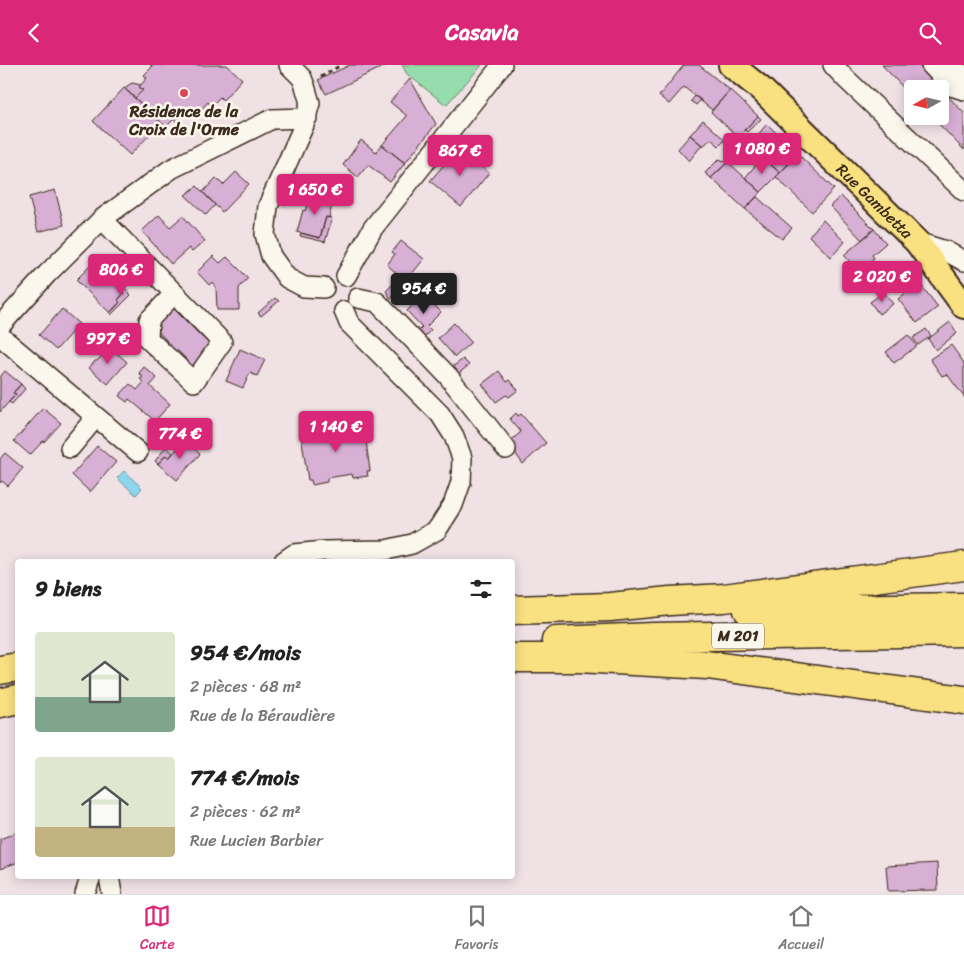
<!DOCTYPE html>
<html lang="fr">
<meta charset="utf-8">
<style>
body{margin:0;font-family:Sriracha,sans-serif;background:#f2f2f2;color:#222;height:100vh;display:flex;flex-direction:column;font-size:19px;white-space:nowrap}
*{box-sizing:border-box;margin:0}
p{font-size:16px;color:#767676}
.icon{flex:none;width:28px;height:28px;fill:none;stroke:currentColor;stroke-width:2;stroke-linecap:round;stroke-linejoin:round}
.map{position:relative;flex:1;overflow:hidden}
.sheet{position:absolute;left:15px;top:494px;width:500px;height:320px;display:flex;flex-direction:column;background:#fff;border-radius:5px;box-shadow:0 2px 12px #0003}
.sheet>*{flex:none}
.needle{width:32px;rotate:262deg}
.fabs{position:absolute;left:904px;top:15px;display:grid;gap:10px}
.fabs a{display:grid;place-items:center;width:45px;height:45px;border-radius:5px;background:#fff;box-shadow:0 2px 12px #0003;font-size:25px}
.price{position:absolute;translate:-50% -42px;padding:0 11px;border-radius:5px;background:#db2777;color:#fff;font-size:16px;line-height:32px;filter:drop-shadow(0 1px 2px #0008)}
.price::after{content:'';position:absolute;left:50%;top:30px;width:15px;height:11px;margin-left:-8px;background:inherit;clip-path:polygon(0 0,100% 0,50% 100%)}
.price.current{background:#222;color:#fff}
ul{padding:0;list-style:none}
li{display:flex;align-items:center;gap:15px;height:125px;padding:0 20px}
li span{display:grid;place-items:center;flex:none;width:140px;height:100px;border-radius:5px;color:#555}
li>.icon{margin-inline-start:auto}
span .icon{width:60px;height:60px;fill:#fffc;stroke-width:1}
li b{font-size:21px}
h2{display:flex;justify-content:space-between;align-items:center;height:60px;padding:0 20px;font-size:21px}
header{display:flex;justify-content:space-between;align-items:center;height:65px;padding:0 20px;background:#db2777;color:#fff;font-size:22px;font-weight:700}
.tabs{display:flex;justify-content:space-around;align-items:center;height:70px;border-top:1px solid #e0e0e0;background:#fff;font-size:14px;color:#767676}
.tabs a{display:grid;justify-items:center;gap:2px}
.tabs .current{color:#db2777}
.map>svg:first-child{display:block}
.green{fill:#95ddac;stroke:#688465}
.water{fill:#8cd7ec;stroke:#6c929a}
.building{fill:#d8afd5;stroke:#3b2a1e}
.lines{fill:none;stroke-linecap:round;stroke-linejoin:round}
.minor-casing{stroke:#3b2a1e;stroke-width:22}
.major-casing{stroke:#3b2a1e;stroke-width:28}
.highway-casing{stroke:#3b2a1e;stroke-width:31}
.path{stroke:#3b2a1e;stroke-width:3;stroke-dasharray:4 4;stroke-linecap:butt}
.minor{stroke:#fbf7ec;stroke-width:19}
.major{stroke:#f9e181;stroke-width:24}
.highway{stroke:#f9e181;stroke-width:28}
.poi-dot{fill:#d1495b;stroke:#fbf7ec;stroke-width:2}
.labels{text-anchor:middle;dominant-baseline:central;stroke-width:5;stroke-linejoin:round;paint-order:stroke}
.shield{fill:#fbf7ec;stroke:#75685c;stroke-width:1}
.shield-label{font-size:15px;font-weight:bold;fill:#3b2a1e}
.poi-label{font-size:16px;font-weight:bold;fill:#3b2a1e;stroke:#fbf7ec}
.street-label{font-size:16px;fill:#3b2a1e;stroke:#fbf7ec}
</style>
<header><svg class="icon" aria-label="back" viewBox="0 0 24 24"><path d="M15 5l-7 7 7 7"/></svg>Casavia<svg class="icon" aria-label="search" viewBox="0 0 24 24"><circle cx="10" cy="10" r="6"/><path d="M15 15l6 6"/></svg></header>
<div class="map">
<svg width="964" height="829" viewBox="0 0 964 829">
<rect width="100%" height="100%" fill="#f0e1e5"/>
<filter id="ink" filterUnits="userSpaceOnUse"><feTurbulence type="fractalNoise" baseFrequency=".02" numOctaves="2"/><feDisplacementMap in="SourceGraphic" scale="10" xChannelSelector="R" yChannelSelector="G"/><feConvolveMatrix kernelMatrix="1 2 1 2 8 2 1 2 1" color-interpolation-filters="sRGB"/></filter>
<g filter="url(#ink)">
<!-- green -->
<path class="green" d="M402 0H482L446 40 407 9Z"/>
<!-- water -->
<path class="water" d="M124 406 142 423 136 430 117 413Z"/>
<!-- building -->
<path class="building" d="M150 0H227L242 14 223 35 220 32 211 41 208 37 200 46 197 43 188 52 185 48 177 57 174 54 166 62 135 33 143 25 139 22 147 13 144 10 152 2Z
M350 0H387L326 29 318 15Z
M684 0H699L730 25 712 45 684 22 669 39 659 31Z
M882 0H918L964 48V85L931 51H940V24H912V32Z
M410 14 436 59 405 98 382 80 407 51 390 37Z
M132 18 141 20 139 22 143 25 135 33 124 23Z
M124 23 161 58 130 90 93 56Z
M730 25 758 51 738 72 711 47Z
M695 31 701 35 696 40 691 36Z
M758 51 761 54 747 67 744 65Z
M703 55 725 75 719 81 711 74 703 81 690 70Z
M767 59 798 89 780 108 756 86 750 91 744 86Z
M690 70 702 80 689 96 678 84Z
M361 75 376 87 382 80 405 98 390 117 368 100 358 112 343 100Z
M459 82 489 108 461 142 430 116Z
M798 89 834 124 812 147 776 112Z
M762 92 780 108 761 127 745 113Z
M719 94 728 97 711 113 705 108Z
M728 97 761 127 745 144 711 113Z
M236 107 249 119 222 147 203 127 216 113 223 120Z
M197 121 215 140 206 150 185 130Z
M55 125 64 160 38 167 29 132Z
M310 129 333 134 329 153 326 152 320 173 297 167 303 145 305 146Z
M841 131 874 164 862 175 830 141Z
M757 132 792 163 782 174 745 144Z
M159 150 170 162 183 151 205 176 192 187 189 183 171 199 142 166Z
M326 152 332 153 325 177 300 171 301 168 320 173Z
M823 155 845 177 831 192 809 171Z
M874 164 886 178 872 190 874 193 858 206 844 190Z
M401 176 424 194 406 216 387 200 395 189 392 187Z
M213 191 220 198 227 192 248 213 239 223V245H217L216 222 212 217 209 220 197 207Z
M903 197 938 242 917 258 898 234 910 225 894 205Z
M92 199 98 205 100 204 124 228 118 235 120 237 110 248 76 215Z
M116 214 131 230 111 250 110 248 120 237 118 235 124 228 113 217Z
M396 216 401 221 391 234 386 226Z
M884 227 893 239 879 249 870 237Z
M423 229 441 247 427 261 431 265 421 275 415 269 422 262 407 246Z
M275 233 279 236 261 251 258 248Z
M170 240 212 282 193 301 177 285 173 289 164 280 167 276 151 259Z
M62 244 79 259 56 285 39 270Z
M950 257 957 268 936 285 928 274Z
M454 258 471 277 455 292 438 273Z
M926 264 931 271 918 280 913 273Z
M908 270 917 281 894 298 886 287Z
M951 280 964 298V332L947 309 942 311 930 294Z
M110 282 127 297 108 319 89 303 95 296H97Z
M240 284 265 295 257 311 250 308 243 323 226 316Z
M463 294 469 300 458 309 451 303Z
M144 302 157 313 150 321 170 339 155 356 129 334 127 337 119 331 130 319 137 325 144 317 140 314 143 312 139 308Z
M5 306 21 319 13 328 16 329 0 347V312Z
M499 306 507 317 510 315 518 325 509 332 506 330 496 337 482 319Z
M21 319 25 324 12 339 9 337 16 329 13 328Z
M43 343 61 358 44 377 43 376 30 390 14 376Z
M516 348 518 351 521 349 546 378 523 399 508 378 521 367 510 354Z
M340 356 341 363 324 366 323 358Z
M360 357 361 361H364L370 406H367L368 411 353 413 352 409 327 413V417L312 420 311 415H308L301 370H304L303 365 319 363 320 367 345 363V359Z
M185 375 200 389 177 415 158 399 166 390 169 393Z
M97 381 116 397 90 427 72 410Z
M166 382 173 388 169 393 166 390 158 399 155 396Z
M5 388 23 403 8 421 2 416 0 418V394Z
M18 767V797L0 804V774Z
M937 798 938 825 888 826 886 801Z"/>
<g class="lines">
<defs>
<path id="minor" d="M289 0 302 13 305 21 310 38 304 60 268 141 265 169 271 191 287 213 304 222 324 223
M833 0 846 14 964 126
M931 0 951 21 964 25
M952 0 964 12
M102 154 222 277 194 317 148 274 149 255 174 229
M917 177 946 186 964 196
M346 211 373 163 502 0
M358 233 377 237 448 311 506 384
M0 261 47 209 102 154 171 104 272 54 307 53
M0 271 138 387
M70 383 96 352
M284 496 294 489 324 486 386 485 412 479 437 465 453 440 461 417 462 393 454 371 440 349 349 258 344 246
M109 811 112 829
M85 829 91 811"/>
<g id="major">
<path id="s1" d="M731 0 761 24 917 177 964 241"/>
</g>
<path id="highway" d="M512 545 610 542 670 536 724 533 964 501
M748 545 964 542
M556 576 653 572 964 567
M512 593H578L707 600 964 635
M0 605 18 602
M0 638 18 634"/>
</defs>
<!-- minor casing -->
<use href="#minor" class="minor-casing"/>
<!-- major casing -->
<use href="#major" class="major-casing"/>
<!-- highway casing -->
<use href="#highway" class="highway-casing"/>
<!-- path -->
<path class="path" d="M321 12 341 0"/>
<!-- minor -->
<use href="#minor" class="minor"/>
<!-- major -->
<use href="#major" class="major"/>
<!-- highway -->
<use href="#highway" class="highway"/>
</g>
</g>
<!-- markers -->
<circle class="poi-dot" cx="184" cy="28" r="5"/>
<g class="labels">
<!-- shield labels -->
<rect class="shield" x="712" y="558.5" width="52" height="25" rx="4"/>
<g class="shield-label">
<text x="738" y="571">M 201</text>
</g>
<!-- poi labels -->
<g class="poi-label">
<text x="184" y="46">Résidence de la<tspan x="184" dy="18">Croix de l'Orme</tspan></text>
</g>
<!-- street labels -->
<g class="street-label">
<text stroke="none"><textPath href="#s1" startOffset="198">Rue Gambetta</textPath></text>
</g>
</g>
</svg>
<div class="fabs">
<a><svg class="needle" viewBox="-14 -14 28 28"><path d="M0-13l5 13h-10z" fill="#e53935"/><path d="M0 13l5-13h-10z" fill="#767676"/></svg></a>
</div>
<b class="price" style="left:762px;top:110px">1 080 €</b>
<b class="price" style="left:460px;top:112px">867 €</b>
<b class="price" style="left:315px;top:151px">1 650 €</b>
<b class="price" style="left:121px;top:231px">806 €</b>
<b class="price" style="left:882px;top:238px">2 020 €</b>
<b class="price current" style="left:424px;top:250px">954 €</b>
<b class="price" style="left:108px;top:300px">997 €</b>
<b class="price" style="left:336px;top:388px">1 140 €</b>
<b class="price" style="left:180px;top:395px">774 €</b>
<section class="sheet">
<h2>9 biens<svg class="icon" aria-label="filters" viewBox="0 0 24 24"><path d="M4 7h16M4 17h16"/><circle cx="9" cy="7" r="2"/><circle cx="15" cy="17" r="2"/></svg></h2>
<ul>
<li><span style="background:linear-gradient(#dfe7d0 65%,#7fa58c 0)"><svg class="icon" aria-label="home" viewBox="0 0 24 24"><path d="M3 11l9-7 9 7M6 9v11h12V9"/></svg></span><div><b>954 €/mois</b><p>2 pièces · 68 m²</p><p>Rue de la Béraudière</p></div></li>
<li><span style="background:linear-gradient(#dfe7d0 70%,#c2b280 0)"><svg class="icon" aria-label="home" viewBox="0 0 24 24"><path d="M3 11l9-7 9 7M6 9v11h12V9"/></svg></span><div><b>774 €/mois</b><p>2 pièces · 62 m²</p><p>Rue Lucien Barbier</p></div></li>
</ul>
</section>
</div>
<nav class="tabs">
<a class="current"><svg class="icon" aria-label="map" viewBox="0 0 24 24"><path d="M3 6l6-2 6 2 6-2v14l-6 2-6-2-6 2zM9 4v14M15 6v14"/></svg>Carte</a>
<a><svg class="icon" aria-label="saved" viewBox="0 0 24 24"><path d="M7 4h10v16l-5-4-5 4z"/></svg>Favoris</a>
<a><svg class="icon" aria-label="home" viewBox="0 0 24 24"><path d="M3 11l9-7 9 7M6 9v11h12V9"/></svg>Accueil</a>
</nav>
